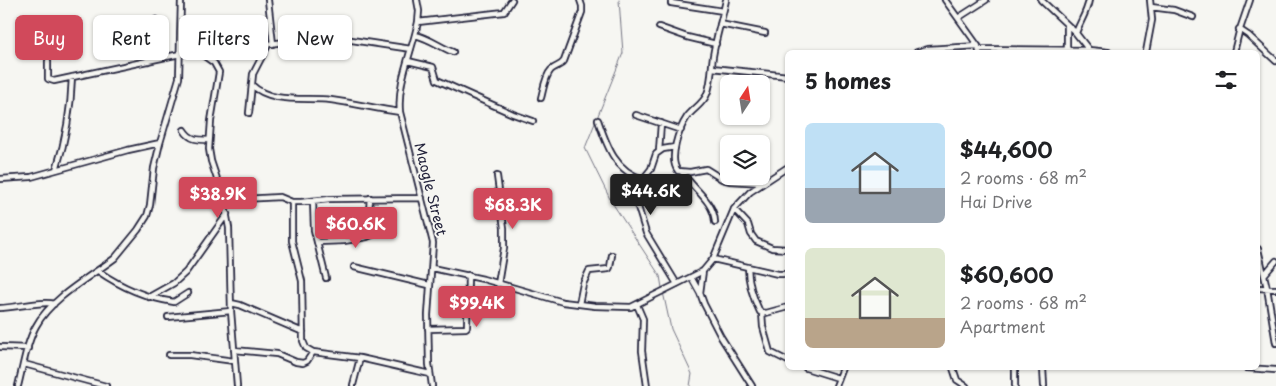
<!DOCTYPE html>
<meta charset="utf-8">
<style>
body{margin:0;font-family:"Playpen Sans",sans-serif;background:#f2f2f2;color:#202124;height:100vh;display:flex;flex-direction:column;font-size:19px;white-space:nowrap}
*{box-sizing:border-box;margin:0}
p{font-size:16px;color:#757577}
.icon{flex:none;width:28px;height:28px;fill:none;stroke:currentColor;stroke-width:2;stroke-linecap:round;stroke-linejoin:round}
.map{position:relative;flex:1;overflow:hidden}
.drawer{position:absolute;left:785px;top:50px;width:475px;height:320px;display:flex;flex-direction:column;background:#fff;border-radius:8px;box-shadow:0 1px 4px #0004}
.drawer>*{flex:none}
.hud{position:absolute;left:15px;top:15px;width:475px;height:45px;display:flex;gap:10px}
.needle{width:32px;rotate:12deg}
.tools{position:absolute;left:720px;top:75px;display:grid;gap:10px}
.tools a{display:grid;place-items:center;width:50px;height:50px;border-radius:8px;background:#fff;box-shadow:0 1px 4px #0004;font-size:25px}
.price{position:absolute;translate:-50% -42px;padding:0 11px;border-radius:5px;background:#d1495b;color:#fff;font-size:16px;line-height:32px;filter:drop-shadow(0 1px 2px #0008)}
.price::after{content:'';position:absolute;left:50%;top:30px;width:15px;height:11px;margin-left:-8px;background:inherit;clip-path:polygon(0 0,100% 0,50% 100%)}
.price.current{background:#222;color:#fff}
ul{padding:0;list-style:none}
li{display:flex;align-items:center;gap:15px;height:125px;padding:0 20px}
li span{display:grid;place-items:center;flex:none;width:140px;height:100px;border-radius:8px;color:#555}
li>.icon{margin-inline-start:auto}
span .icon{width:60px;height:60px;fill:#fffc;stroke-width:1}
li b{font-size:21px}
h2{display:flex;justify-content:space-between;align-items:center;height:60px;padding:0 20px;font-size:21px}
.pill{padding:0 18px;border-radius:8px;background:#fff;box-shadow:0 1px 4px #0004;font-size:18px;line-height:45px}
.pill.current{background:#d1495b;color:#fff}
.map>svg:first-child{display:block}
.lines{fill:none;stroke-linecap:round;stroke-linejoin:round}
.stream{stroke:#757583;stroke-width:1}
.minor-casing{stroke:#22223b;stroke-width:8}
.minor{stroke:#f6f6f2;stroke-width:4.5}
.labels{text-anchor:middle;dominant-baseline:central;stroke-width:4;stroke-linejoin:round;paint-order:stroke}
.street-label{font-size:14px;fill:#22223b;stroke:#f6f6f2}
</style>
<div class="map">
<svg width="1276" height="386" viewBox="0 0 1276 386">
<rect width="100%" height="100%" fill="#f6f6f2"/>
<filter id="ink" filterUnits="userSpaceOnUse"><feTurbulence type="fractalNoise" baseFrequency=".02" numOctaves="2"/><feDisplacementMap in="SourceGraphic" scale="10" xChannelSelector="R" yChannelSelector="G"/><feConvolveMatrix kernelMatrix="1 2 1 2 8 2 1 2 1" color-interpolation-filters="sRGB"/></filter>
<g filter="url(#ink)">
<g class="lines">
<!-- stream -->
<path class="stream" d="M619 0 623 53 585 148 611 201 660 276 662 288
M663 292 671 329 692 374 690 386"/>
<defs>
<path id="minor" d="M268 0 273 44
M417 0 419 11 418 22C412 52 397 82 400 112L433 243 428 315 429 364 432 386
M726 0C722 19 716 37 713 56 711 69 712 82 707 94 704 103 693 109 687 117 679 129 668 159 678 171L690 172 706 169 722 179 730 181 763 183
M945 0 978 46 979 52
M1041 0 1075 32 1089 50
M671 3 723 11
M1151 7 1174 10 1193 17
M958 18 986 0
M418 22 504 12 512 0
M720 24 765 33
M659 27 687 37 716 44
M1239 29 1248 35 1276 61
M204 30 205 52
M1076 33C1080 22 1087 12 1089 0
M415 35C429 38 440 47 453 52
M979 49 1089 50 1108 52
M1067 49V25
M917 52 928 49 978 46
M1146 52 1152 20 1150 0
M1234 52 1239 32 1250 0
M200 53 214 63 219 72 211 121 209 149 211 161 224 200 229 228 231 311 237 386
M48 61V79L54 81 180 54 312 39H345L411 49
M149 61C142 46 148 33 156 20
M408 61 433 67 437 80 513 114 533 121
M712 68 788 76
M252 85C271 104 306 97 331 100 354 103 377 109 400 112
M541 98C543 91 545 76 551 70 555 66 561 66 564 61L582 12V6L580 0
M249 113 253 74 268 45
M636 115 681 130
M598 120C607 146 615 171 643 179
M184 130C190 140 198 140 209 140
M675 147 663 149 656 154 651 169 643 179 638 207 646 233 677 284
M659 151 661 123
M56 170C66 139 71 110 72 77
M682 172C693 189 714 201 715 222
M497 176 504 228V248L498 284
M0 179 31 177 128 150 160 143
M224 200 280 197 292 202H301L330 199 422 198
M313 201 314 230 326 278
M292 202V241L302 281 303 341 306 348 313 352 360 358 430 374
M734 209 748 224 751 234 756 241 772 248 788 249
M367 237 370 198
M317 242 344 241 367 237 390 227
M1258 249 1267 288 1276 343
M713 259 778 274H788
M354 267 429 285
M748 267C748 283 753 298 760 312L766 313 788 307
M432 268 483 279 563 302 595 306 631 307 703 271 713 259 734 209 750 192 788 167
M98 271C121 287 146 298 174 302L188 293
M703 271 700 293 704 304 721 337 752 386
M1264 275 1276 261
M691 277 700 293
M1258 288 1276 289
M149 297 174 283 186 272 227 214
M231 303 240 305 303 332
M579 304 583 284 589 271 609 269 610 267 612 255
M637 305 643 319 642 351 647 386
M0 308C14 308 45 300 54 304
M762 313 763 327 770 352 788 361
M168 317 231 311
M428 329 466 328 467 327 468 275
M0 347 28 348
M234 350 277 354 296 362 303 363 307 361 313 352
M169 355H190L234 361
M24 364 106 386
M806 368 838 378
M953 368 957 380 966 386
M1015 368V386
M1043 368 1044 386
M1247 368 1276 370
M353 385 360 358
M18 386C23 367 26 344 36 326 51 298 90 277 115 258L138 230 147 216 150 205 154 168 160 143 179 78 181 0
M836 386 843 368"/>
</defs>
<!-- minor casing -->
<use href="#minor" class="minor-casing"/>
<!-- minor -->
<use href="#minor" class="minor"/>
</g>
</g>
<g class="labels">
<!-- street labels -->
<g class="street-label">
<text transform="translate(431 189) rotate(76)">Maogle Street</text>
</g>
</g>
</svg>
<div class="tools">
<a><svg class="needle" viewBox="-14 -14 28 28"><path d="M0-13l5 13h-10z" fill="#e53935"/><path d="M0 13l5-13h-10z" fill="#757577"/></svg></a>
<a><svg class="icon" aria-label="layers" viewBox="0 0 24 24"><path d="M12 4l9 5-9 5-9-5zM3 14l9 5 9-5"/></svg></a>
</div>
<b class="price current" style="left:651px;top:216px">$44.6K</b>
<b class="price" style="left:218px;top:219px">$38.9K</b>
<b class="price" style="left:513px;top:230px">$68.3K</b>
<b class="price" style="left:356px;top:249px">$60.6K</b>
<b class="price" style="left:477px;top:328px">$99.4K</b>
<div class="hud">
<a class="pill current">Buy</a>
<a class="pill">Rent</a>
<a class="pill">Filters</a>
<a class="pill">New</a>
</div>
<section class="drawer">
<h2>5 homes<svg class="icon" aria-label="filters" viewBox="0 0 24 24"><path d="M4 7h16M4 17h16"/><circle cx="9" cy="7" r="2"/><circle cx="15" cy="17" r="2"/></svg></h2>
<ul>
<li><span style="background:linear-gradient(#bfe0f5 65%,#9aa5b1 0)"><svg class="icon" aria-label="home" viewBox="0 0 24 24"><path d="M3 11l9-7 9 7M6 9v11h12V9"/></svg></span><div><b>$44,600</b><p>2 rooms · 68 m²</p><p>Hai Drive</p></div></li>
<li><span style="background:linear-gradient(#dfe7d0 70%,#b9a48a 0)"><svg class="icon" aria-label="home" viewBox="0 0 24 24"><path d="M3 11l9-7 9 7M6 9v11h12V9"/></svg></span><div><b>$60,600</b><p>2 rooms · 68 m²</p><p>Apartment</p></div></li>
</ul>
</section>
</div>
